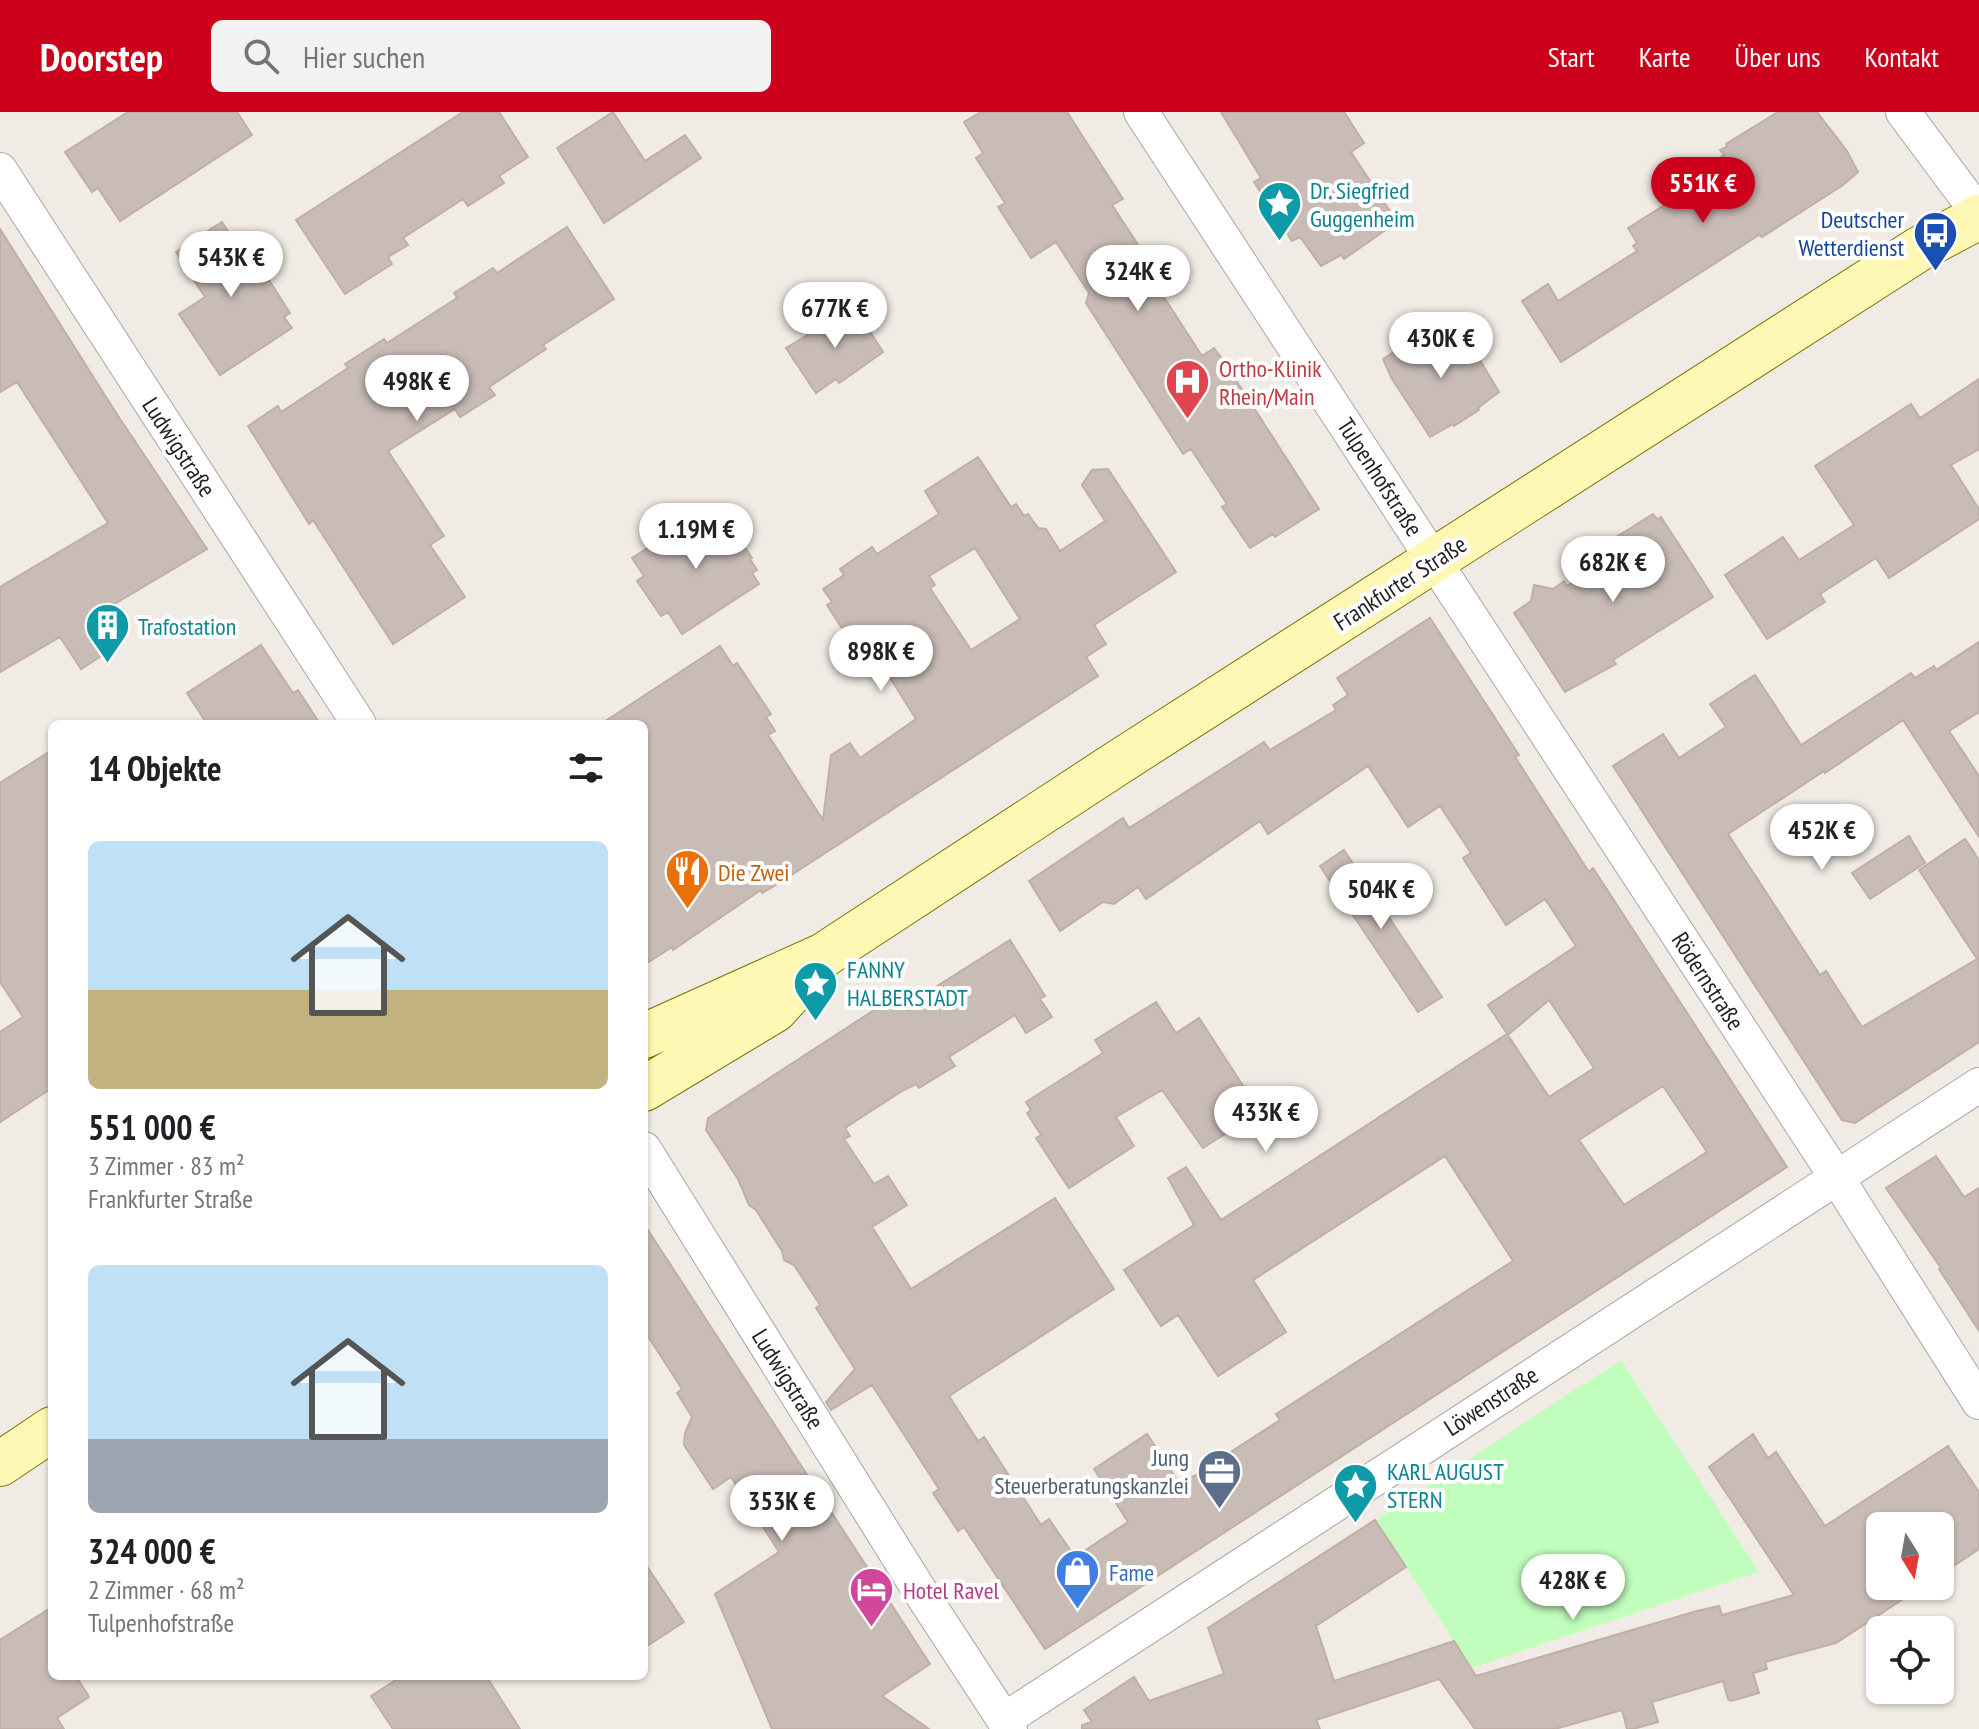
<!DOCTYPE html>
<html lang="de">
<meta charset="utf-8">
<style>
body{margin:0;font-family:"PT Sans Narrow",sans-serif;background:#f2f2f2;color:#202124;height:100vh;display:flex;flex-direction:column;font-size:30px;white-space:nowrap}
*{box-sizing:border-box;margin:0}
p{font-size:26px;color:#757577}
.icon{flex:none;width:44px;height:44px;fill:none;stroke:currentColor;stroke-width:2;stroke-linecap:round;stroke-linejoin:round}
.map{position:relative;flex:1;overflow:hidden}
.details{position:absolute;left:48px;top:608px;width:600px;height:960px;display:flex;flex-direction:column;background:#fff;border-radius:12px;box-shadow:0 2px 6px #0004}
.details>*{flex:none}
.needle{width:52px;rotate:169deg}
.controls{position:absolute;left:1866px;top:1400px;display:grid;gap:16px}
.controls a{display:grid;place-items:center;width:88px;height:88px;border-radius:12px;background:#fff;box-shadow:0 2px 6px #0004;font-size:40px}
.price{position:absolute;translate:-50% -68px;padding:0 18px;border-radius:28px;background:#fff;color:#222;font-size:26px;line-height:52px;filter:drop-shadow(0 2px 4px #0008)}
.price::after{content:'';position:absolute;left:50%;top:48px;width:24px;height:18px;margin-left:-12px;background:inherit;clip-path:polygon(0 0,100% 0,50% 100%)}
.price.selected{background:#cd001c;color:#fff}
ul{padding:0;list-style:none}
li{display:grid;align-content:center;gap:16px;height:424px;padding:0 40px}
li span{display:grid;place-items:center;height:248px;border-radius:12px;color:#555}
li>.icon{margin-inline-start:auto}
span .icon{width:144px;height:144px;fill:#fffc;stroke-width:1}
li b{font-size:34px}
h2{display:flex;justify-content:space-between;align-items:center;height:96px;padding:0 40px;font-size:34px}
header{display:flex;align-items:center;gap:48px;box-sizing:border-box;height:112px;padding:0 40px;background:#cd001c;color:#fff}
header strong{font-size:38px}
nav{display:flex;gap:44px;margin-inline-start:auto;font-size:28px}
.search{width:560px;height:72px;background:#f2f2f2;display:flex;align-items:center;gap:20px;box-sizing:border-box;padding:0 28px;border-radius:12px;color:#757577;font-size:30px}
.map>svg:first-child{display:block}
.park{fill:#c1febd}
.building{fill:#c9bcb7;stroke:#c3aea5;stroke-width:2;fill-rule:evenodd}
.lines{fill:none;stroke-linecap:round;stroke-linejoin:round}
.minor-casing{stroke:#a6a6a6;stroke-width:36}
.secondary-casing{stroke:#7b7800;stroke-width:46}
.minor{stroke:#fff;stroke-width:34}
.secondary{stroke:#fff8b4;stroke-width:44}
.labels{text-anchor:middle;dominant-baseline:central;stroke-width:8;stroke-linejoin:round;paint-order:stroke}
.culture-label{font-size:24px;fill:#0d838f;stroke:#fff;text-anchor:start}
.transit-label{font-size:24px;fill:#164399;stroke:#fff;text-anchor:end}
.health-label{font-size:24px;fill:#be3a42;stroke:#fff;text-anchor:start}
.street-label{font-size:24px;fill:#1f1f1f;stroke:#fff}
.food-label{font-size:24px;fill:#c56008;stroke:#fff;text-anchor:start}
.service-label{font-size:24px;fill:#4e5e75;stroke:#fff;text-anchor:end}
.shop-label{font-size:24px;fill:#366cbe;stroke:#fff;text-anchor:start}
.hotel-label{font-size:24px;fill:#b23c85;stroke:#fff;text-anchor:start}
</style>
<header>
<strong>Doorstep</strong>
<div class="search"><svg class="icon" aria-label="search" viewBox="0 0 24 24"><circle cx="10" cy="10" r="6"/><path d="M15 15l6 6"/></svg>Hier suchen</div>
<nav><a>Start</a><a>Karte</a><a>Über uns</a><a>Kontakt</a></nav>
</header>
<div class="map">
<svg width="1979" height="1617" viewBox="0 0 1979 1617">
<rect width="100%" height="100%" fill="#f0ebe4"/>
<!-- park -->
<path class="park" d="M1621 1248 1759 1460 1471 1556 1376 1408Z"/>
<!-- building -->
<path class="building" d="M128 0H237L252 23 120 109 98 76 92 80 65 40Z
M463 0H499L528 45 499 64 504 71 468 94 463 87 403 126 408 133 388 145 392 152 345 182 296 108Z
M613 0 645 49 685 23 701 46 604 111 557 36Z
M981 0H1067L1123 87 1112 93 1164 172 1158 176 1202 244 1214 236 1223 248 1319 397 1275 425 1273 422 1250 436 1222 395 1227 392 1191 337 1183 342 1086 191 1089 181 1056 130 1031 146 998 95 1005 91 976 46 983 41 964 10Z
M1221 0H1344L1364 31 1351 40 1397 110 1344 147 1341 143 1321 154 1300 125 1292 129 1254 70 1261 66Z
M1778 0H1817L1847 39 1858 60 1843 73 1762 125 1759 123 1561 250 1522 189 1548 172 1558 189 1637 139 1633 134 1637 131 1628 116 1674 87 1668 77 1724 43 1720 38 1727 35 1726 32Z
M222 110 231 124 238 120 290 201 284 205 292 216 220 263 179 202 205 185 176 140Z
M567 115 614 187 543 233 546 237 489 275 495 283 460 305 455 297 388 339 444 424 430 433 465 485 393 532 313 408 309 412 248 314 278 294 281 300 348 256 345 252 384 227 387 231 457 186 454 181 493 156 497 161Z
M0 117 118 304 207 437 91 506 112 537 81 557 60 525 0 560V475L108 411 17 270 0 280Z
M854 195 883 240 839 271 836 267 816 281 786 236Z
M1454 212 1469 235 1471 233 1499 280 1478 296 1479 298 1454 314 1453 312 1430 325 1392 267 1383 247 1412 228 1417 236Z
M1979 267V337L1951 353 1979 397V407L1889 466 1876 446 1820 482 1825 490 1767 527 1725 463 1783 425 1799 448 1854 413 1815 354 1911 292 1920 306Z
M978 345 1011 395 1016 392 1024 404 1028 402 1038 416 1046 417 1060 439 1105 409 1082 373 1092 358 1108 357 1176 460 1094 513 1106 532 1086 545 1098 564 776 773 762 781 761 778 673 838 672 835 644 853V612H601L720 534 733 554 737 551 771 602 766 605 775 619 768 623 823 708 831 643 850 631 860 646 916 607 880 550 873 554 864 541 860 544 827 493 832 490 823 477 844 463 840 457 872 435 877 442 939 402 925 379ZM975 436 1020 507 971 538 930 476 935 473 929 464Z
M710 396 720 411 725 409 732 419 734 418 752 446 750 447 757 458 752 461 759 472 682 522 668 500 661 504 637 469 644 464 632 446Z
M1653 402 1657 407 1661 405 1713 485 1613 548 1616 552 1565 580 1514 501 1531 489 1534 473 1553 477 1564 469 1567 474 1614 443 1611 438 1624 430 1618 424Z
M1430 506 1519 643 1515 645 1589 760 1593 756 1787 1055 1045 1537 964 1415 958 1419 933 1381 939 1377 872 1273 831 1298 826 1290 855 1257 816 1196 820 1193 794 1153 784 1148 782 1139 756 1098 749 1093 738 1067 706 1018 708 1006 905 878 912 890 1010 828 1045 884 1040 887 1052 905 1026 921 1015 903 949 945 955 954 919 976 916 972 902 979 845 1016 850 1024 844 1027 874 1072 888 1064 907 1093 872 1115 911 1177 1055 1086 1114 1177 949 1284 978 1329 984 1325 1041 1413 1049 1407 1075 1445 1128 1410 1094 1357 1147 1322 1179 1371 1182 1369 1183 1371 1280 1308 1276 1302 1513 1149 1445 1044 1253 1168 1286 1220 1218 1264 1178 1203 1161 1214 1124 1158 1194 1113 1168 1066 1186 1055 1221 1108 1507 922 1549 985 1594 956 1549 888 1508 923 1488 893 1576 834 1545 787 1506 813 1463 746 1471 741 1440 694 1408 715 1368 654 1268 722 1260 709 1146 787 1138 775 1114 792 1103 790 1060 819 1029 769 1123 706 1129 716 1264 630 1270 638 1336 598 1333 593 1348 583 1337 566ZM1663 974 1707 1040 1624 1093 1579 1028Z
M1979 530V600L1949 619 1979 664V725L1903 608 1825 661 1824 659 1728 722 1820 863 1826 859 1862 915 1977 847 1919 758 1965 727 1979 748V930L1855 1011 1842 1008 1613 654 1663 622 1679 646 1726 615 1710 592 1755 563 1801 633 1911 561 1915 566 1934 554 1936 558Z
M261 533 293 581 298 578 320 612H207L187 581Z
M52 638V976L0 1010V920L23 905 0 870V671Z
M1909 724 1925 751 1870 787 1852 761Z
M1344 738 1442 885 1418 900 1320 754Z
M1156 890 1176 921 1199 906 1260 1000 1203 1036 1162 978 1116 1005 1134 1034 1069 1076 1036 1026 1041 1023 1027 1001 1031 998 1026 990 1103 941 1095 928Z
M1936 1044 1964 1085 1979 1076V1219L1939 1157 1941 1156 1886 1076Z
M644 1112 930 1552 882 1584 929 1617H772L715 1482 779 1440 731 1365 713 1377 684 1333 685 1321 692 1305 677 1281 682 1277 644 1218Z
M1753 1322 1768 1346 1776 1340 1825 1414 1948 1334 1979 1380V1437L1940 1463V1414H1880V1474H1923L1836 1531 1765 1550 1767 1557 1753 1561 1759 1581 1731 1589 1728 1587 1723 1569 1652 1590 1658 1610 1633 1617H1627L1622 1598 1555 1617H1475L1439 1567 1316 1608 1320 1617H1082V1613L1092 1610 1084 1598 1134 1565 1149 1589 1224 1562 1208 1516 1375 1408 1406 1455 1316 1514 1334 1569 1454 1529 1476 1564 1697 1499 1719 1494 1722 1503 1794 1483 1709 1355Z
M644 1450 684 1510 644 1536Z
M52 1495V1564H76L89 1585 57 1606 64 1617H0V1528Z
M402 1564H486L520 1617H393L371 1584Z"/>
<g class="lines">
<defs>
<path id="minor" d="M1141 0 1837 1066 1979 1290
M1903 0 1979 102
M0 58 359 612
M644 1037 923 1484 1010 1617
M1004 1608 1979 973"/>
<path id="secondary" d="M644 924 824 843 1119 650 1919 137 1979 105
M644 977 775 898 815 854
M0 1352 52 1317"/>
</defs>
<!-- minor casing -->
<use href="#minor" class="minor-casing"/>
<!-- secondary casing -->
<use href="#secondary" class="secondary-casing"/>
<!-- minor -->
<use href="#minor" class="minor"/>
<!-- secondary -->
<use href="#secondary" class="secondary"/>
</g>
<!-- icons -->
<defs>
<symbol id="sight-pin" viewBox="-11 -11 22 30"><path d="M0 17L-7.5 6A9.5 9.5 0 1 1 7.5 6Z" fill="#0f9aa8" stroke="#fff"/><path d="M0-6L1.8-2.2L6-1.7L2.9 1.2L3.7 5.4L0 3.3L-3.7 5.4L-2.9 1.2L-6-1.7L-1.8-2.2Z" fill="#fff"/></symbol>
<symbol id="bus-pin" viewBox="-11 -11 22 30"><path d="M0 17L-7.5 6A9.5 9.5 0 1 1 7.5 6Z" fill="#1a4fb4" stroke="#fff"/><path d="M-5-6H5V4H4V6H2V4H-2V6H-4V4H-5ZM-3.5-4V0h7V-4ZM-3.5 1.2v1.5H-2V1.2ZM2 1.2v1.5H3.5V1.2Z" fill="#fff"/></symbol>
<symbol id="hospital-pin" viewBox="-11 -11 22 30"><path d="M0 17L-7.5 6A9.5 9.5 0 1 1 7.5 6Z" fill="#e0444e" stroke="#fff"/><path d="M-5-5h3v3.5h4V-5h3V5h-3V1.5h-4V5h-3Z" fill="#fff"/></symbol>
<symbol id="building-pin" viewBox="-11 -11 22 30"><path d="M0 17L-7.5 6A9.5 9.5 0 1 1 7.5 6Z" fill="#0f9aa8" stroke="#fff"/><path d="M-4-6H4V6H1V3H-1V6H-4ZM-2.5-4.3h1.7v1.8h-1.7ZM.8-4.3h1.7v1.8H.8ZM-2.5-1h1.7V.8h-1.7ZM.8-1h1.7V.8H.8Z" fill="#fff"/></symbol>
<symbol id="restaurant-pin" viewBox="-11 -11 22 30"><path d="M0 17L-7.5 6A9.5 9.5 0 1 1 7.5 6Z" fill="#e8710a" stroke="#fff"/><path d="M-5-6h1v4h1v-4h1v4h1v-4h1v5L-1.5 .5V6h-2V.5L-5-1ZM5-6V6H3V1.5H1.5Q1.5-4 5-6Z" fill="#fff"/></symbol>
<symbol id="office-pin" viewBox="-11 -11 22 30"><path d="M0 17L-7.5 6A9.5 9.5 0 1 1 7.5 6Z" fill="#5c6f8a" stroke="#fff"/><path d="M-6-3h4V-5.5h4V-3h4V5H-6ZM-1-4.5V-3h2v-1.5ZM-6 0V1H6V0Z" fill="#fff"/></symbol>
<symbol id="shop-pin" viewBox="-11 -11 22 30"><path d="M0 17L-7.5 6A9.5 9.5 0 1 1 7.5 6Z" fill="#3f7fe0" stroke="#fff"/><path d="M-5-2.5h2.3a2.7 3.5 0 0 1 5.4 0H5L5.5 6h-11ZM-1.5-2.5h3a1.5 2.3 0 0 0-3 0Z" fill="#fff"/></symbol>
<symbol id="hotel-pin" viewBox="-11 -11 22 30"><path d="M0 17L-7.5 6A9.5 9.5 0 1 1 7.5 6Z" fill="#d1479c" stroke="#fff"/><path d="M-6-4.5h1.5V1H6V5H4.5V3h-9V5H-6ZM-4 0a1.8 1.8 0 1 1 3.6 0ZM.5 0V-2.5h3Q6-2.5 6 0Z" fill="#fff"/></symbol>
</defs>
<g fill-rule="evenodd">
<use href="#sight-pin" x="1254" y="66" width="51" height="69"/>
<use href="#bus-pin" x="1910" y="96" width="51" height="69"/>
<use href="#hospital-pin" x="1162" y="244" width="51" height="69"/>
<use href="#building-pin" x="82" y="488" width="51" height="69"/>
<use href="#restaurant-pin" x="662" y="734" width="51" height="69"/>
<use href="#sight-pin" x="790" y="846" width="51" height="69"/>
<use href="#office-pin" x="1194" y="1334" width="51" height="69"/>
<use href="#sight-pin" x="1330" y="1348" width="51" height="69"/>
<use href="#shop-pin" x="1052" y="1434" width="51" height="69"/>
<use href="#hotel-pin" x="846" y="1452" width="51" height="69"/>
</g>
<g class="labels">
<!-- culture labels -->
<g class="culture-label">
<text x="1310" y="78">Dr. Siegfried<tspan x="1310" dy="28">Guggenheim</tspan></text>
<text x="138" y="514">Trafostation</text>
<text x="847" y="857">FANNY<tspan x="847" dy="28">HALBERSTADT</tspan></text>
<text x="1387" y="1359">KARL AUGUST<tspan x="1387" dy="28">STERN</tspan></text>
</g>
<!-- transit labels -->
<g class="transit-label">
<text x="1904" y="107">Deutscher<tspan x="1904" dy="28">Wetterdienst</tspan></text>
</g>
<!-- health labels -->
<g class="health-label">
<text x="1219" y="256">Ortho-Klinik<tspan x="1219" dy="28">Rhein/Main</tspan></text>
</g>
<!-- street labels -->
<g class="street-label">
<text transform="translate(179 335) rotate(57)">Ludwigstraße</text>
<text transform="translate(1380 365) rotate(57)">Tulpenhofstraße</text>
<text transform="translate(1400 471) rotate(-33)">Frankfurter Straße</text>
<text transform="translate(1708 869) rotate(57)">Rödernstraße</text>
<text transform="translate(788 1267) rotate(58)">Ludwigstraße</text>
<text transform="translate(1491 1289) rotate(-33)">Löwenstraße</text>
</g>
<!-- food labels -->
<g class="food-label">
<text x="718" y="760">Die Zwei</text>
</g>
<!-- service labels -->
<g class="service-label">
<text x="1189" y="1345">Jung<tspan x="1189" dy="28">Steuerberatungskanzlei</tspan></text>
</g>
<!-- shop labels -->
<g class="shop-label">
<text x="1109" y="1460">Fame</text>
</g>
<!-- hotel labels -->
<g class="hotel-label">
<text x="903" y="1478">Hotel Ravel</text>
</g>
</g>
</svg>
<div class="controls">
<a><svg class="needle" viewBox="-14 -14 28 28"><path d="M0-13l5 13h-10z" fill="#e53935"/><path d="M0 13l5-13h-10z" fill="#757577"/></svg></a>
<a><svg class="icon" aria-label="locate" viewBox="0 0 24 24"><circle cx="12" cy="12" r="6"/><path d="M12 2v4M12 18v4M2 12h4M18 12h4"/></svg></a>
</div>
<b class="price selected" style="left:1703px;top:113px">551K €</b>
<b class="price" style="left:231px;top:187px">543K €</b>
<b class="price" style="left:1138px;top:201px">324K €</b>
<b class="price" style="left:835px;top:238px">677K €</b>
<b class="price" style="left:1441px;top:268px">430K €</b>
<b class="price" style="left:417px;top:311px">498K €</b>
<b class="price" style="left:696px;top:459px">1.19M €</b>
<b class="price" style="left:1613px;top:492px">682K €</b>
<b class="price" style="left:881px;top:581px">898K €</b>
<b class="price" style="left:1822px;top:760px">452K €</b>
<b class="price" style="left:1381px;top:819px">504K €</b>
<b class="price" style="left:1266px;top:1042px">433K €</b>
<b class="price" style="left:782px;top:1431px">353K €</b>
<b class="price" style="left:1573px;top:1510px">428K €</b>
<section class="details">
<h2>14 Objekte<svg class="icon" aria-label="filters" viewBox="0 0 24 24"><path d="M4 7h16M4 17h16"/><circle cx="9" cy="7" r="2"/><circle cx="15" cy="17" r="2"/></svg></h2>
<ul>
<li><span style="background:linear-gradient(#bfe0f5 60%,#c2b280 0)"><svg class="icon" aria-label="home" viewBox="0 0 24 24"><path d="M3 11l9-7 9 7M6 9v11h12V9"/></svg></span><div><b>551 000 €</b><p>3 Zimmer · 83 m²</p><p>Frankfurter Straße</p></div></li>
<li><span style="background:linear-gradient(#bfe0f5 70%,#9aa5b1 0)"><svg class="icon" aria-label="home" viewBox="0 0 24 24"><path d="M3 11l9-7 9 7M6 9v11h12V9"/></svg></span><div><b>324 000 €</b><p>2 Zimmer · 68 m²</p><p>Tulpenhofstraße</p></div></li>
</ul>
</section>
</div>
